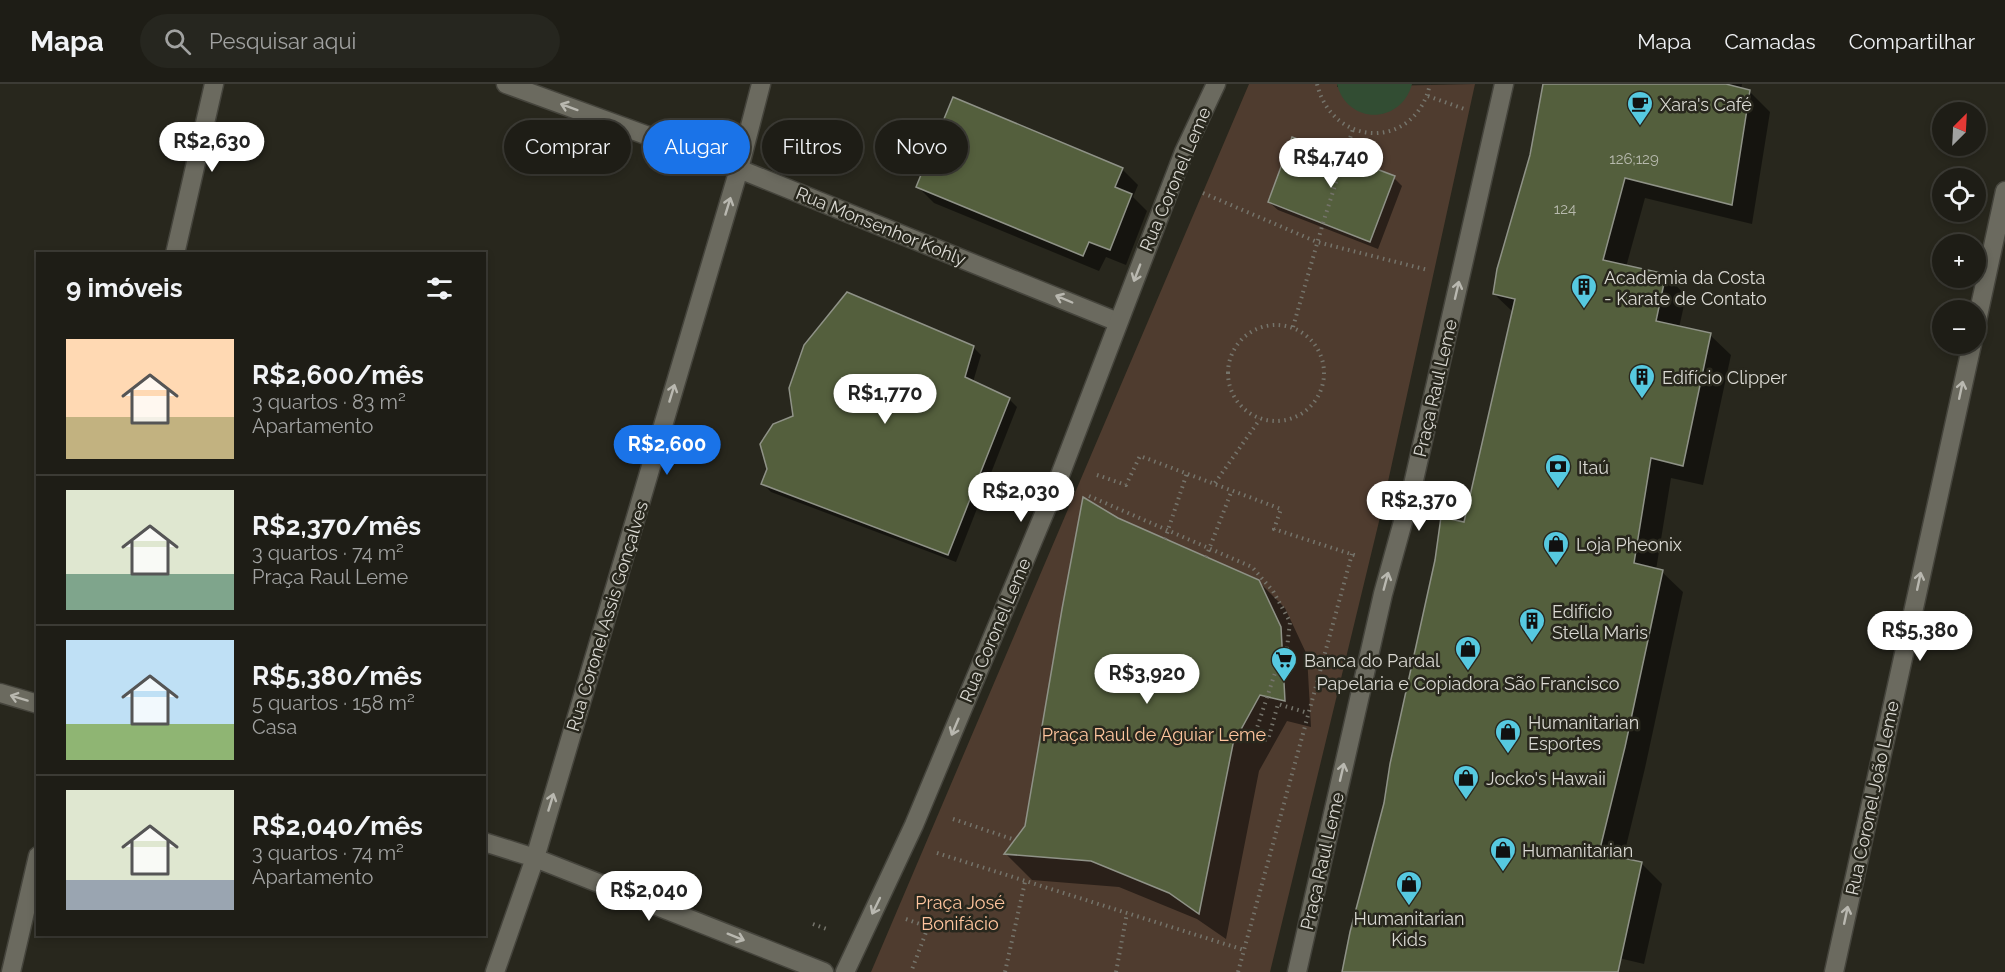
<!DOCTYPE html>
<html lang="pt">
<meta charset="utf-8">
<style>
body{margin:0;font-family:Raleway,sans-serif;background:#26261f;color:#f1f3f6;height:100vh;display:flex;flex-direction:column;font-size:22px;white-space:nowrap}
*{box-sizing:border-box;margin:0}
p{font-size:20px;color:#a1a2a1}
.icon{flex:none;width:33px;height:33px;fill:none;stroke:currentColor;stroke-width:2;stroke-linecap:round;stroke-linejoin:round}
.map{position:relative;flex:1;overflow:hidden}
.details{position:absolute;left:36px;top:168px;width:450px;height:684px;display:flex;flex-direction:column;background:#1e1d16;border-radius:0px;box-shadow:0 3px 9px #0003,0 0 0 2px #3c3b35}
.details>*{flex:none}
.hud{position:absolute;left:504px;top:36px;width:570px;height:54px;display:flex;gap:12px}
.needle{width:39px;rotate:24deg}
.controls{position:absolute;left:1932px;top:18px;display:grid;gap:12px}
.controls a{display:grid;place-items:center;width:54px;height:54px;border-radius:50%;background:#1e1d16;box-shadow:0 3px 9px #0003,0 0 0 2px #3c3b35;font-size:30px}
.price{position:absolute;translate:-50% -51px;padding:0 14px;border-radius:21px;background:#fff;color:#222;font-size:20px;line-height:39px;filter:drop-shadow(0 2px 3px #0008)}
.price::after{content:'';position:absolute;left:50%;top:36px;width:18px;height:14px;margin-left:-9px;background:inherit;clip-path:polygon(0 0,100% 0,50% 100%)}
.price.on{background:#1a73e8;color:#fff}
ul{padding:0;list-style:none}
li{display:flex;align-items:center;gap:18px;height:150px;padding:0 30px}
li+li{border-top:2px solid #3c3b35}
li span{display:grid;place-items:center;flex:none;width:168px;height:120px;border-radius:0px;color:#555}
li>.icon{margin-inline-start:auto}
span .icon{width:72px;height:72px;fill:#fffc;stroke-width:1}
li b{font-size:26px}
h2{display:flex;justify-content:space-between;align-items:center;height:72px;padding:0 30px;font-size:26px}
.pill{padding:0 21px;border-radius:27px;background:#1e1d16;box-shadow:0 3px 9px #0003,0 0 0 2px #3c3b35;font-size:21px;line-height:54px}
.pill.on{background:#1a73e8;color:#fff}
header{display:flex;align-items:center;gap:36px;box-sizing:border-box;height:84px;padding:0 30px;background:#1e1d16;border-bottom:2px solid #3c3b35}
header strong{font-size:28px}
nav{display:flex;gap:33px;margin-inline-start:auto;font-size:21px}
.search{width:420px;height:54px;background:#26261f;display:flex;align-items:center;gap:15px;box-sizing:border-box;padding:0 21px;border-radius:33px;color:#a1a2a1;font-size:22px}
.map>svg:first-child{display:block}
.green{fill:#4f3c2f}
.water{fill:#324d33}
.shadow{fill:#0007}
.building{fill:#545f3d;stroke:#8f9287;stroke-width:1.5}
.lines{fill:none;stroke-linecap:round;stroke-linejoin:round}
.street-casing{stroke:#45443c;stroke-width:21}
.secondary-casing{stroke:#45443c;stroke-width:21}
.path{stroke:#75746b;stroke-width:4;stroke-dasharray:1.5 4.5;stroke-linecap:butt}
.street{stroke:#6b6a5f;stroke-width:18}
.secondary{stroke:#6b6a5f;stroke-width:18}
.oneway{stroke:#b9b8b0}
.labels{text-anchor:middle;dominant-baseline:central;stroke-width:5;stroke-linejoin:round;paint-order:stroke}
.number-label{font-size:15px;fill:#b8baae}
.poi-label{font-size:18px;fill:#dad9d3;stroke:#28271d;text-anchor:start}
.street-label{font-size:18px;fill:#dad9d3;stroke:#28271d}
.park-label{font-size:18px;fill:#ffc59e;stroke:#28271d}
</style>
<header>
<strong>Mapa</strong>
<div class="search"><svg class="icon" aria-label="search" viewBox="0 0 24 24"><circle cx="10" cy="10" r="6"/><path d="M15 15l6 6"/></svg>Pesquisar aqui</div>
<nav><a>Mapa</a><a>Camadas</a><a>Compartilhar</a></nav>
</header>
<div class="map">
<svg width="2005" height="888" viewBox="0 0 2005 888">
<rect width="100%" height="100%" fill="#28271d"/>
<!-- green -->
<path class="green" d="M1249 0H1337V3L1475 0 1382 425 1270 888H871Z"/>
<!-- water -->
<path class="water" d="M1337 0H1412C1401 41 1347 41 1337 0Z"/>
<!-- shadow -->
<path class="shadow" d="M1544 0H1742L1741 5 1749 7 1770 28 1752 140 1645 114 1626 183 1666 191 1686 212 1679 244 1710 251 1731 271 1703 401 1671 394 1656 486 1662 488 1683 508 1645 684 1623 775 1641 779 1662 800 1644 880 1581 865 1575 888H1343L1465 440 1514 229 1494 210 1531 71Z
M1122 85 1138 101 1133 113 1147 127 1126 181 1106 173 1099 187 934 119 918 103Z
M1394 94 1402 102 1378 165 1278 126 1269 118Z
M973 263 981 271 973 298 1009 315 1017 323 956 478 771 408 763 400Z
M1118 435 1258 497 1285 524 1307 571 1311 643 1287 637 1259 687 1226 855 1197 835 1119 803 1032 796 1006 770 1026 743Z"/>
<!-- building -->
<path class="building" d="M1543 0H1726L1750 6 1732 121 1625 94 1603 176 1666 190 1656 237 1711 249 1683 382 1651 374 1634 479 1663 486 1625 663 1599 769 1642 778 1618 888H1342L1350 848 1384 719 1390 680 1435 476 1441 433 1464 438 1515 215 1493 210 1497 185 1530 71Z
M953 13 1123 84 1115 103 1132 110 1110 166 1089 158 1083 172 916 103Z
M1292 53 1395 92 1370 158 1268 118Z
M847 208 974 262 965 293 1010 314 948 471 761 400 767 385 760 360 773 340 793 332 789 304 804 261Z
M1083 413 1118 434 1259 496 1281 543 1285 617 1260 611 1233 660 1199 830 1169 809 1091 777 1004 770 1025 742 1062 525Z"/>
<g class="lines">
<defs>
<path id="street" d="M506 0 739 85 1118 238
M175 170 214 0
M0 609 38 620
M484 758 535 774 824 888
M11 888 38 772
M495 888 535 774 739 85 761 0"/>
<path id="secondary" d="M1976 241 2005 107
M845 888 914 741 1057 399 1184 68 1216 0
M1297 888 1383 510 1412 405 1504 0
M1834 888 1972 260"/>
</defs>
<!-- street casing -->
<use href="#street" class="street-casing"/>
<!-- secondary casing -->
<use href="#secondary" class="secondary-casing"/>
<!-- path -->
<path class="path" d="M1317 0C1333 65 1416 66 1430 0
M1428 12 1464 25
M1203 109 1317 158 1428 186
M1228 289a48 48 0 1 1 96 0a48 48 0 1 1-96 0Z
M1293 243 1323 139 1353 45
M1097 391 1126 401 1140 372 1281 425 1274 445 1357 472
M1215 399 1260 335
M1089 412 1252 483 1273 507 1290 538 1287 564 1275 589 1254 653 1268 656 1278 620 1308 629
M1165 455 1187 389
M1206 473 1232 406
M953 735 1015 756
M937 769 1244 866
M906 835 928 843 911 888
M813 840 829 846
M1005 888 1025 798
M1116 888 1127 829
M1238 888 1352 470"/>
<!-- street -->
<use href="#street" class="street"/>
<!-- secondary -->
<use href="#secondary" class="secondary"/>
</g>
<!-- one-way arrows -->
<defs><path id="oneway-shaft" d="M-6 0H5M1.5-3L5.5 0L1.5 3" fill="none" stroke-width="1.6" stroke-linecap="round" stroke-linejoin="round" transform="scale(1.5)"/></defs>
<g class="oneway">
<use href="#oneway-shaft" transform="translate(569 23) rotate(-160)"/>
<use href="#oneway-shaft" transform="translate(728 122) rotate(-73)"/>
<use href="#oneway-shaft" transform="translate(1137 189) rotate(111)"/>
<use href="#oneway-shaft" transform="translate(1457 206) rotate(-77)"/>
<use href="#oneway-shaft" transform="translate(1064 215) rotate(-157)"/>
<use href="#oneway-shaft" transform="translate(1961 306) rotate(-78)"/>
<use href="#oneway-shaft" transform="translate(672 309) rotate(-73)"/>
<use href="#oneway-shaft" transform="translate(1386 497) rotate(-75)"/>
<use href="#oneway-shaft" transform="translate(1919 497) rotate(-78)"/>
<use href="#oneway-shaft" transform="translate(19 614) rotate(-163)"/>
<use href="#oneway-shaft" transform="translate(955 643) rotate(113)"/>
<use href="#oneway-shaft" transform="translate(1342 688) rotate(-77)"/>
<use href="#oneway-shaft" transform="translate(551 718) rotate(-73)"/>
<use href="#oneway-shaft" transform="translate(876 822) rotate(116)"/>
<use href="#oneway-shaft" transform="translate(1846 831) rotate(-78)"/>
<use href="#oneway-shaft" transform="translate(736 853) rotate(22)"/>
</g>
<!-- icons -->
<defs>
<symbol id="cafe-pin" viewBox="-11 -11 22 30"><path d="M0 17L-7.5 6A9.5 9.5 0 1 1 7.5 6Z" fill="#56c9e0" stroke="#28271d"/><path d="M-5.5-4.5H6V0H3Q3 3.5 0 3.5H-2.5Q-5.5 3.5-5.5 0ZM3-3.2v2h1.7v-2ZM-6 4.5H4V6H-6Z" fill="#111"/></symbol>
<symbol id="building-pin" viewBox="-11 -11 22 30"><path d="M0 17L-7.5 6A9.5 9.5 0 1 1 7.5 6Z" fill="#56c9e0" stroke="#28271d"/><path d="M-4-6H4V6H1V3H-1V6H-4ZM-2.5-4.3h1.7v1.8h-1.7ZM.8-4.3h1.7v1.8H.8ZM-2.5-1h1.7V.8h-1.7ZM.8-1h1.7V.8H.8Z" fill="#111"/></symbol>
<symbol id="bank-pin" viewBox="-11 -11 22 30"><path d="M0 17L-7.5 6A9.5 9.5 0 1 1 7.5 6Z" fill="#56c9e0" stroke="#28271d"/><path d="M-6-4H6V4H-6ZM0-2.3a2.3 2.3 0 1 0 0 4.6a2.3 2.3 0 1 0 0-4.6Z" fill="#111"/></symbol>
<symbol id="shop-pin" viewBox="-11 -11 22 30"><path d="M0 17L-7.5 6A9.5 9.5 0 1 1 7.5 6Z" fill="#56c9e0" stroke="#28271d"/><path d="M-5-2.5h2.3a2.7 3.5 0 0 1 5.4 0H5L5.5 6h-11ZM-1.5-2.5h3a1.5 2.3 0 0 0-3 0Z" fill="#111"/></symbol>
<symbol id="supermarket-pin" viewBox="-11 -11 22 30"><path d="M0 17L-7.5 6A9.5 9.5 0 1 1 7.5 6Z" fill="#56c9e0" stroke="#28271d"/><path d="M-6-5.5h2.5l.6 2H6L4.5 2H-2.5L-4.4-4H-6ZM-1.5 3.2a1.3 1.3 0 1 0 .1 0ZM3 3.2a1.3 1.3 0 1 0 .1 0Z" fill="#111"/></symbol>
</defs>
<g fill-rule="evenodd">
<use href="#cafe-pin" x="1625" y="5" width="30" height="40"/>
<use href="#building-pin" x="1569" y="188" width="30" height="40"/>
<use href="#building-pin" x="1627" y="278" width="30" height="40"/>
<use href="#bank-pin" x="1543" y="368" width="30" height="40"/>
<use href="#shop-pin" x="1541" y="445" width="30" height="40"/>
<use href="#building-pin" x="1517" y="522" width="30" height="40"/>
<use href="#shop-pin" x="1453" y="550" width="30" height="40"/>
<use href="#supermarket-pin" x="1269" y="561" width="30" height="40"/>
<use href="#shop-pin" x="1493" y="633" width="30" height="40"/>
<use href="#shop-pin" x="1451" y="679" width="30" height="40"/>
<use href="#shop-pin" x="1488" y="751" width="30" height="40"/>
<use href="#shop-pin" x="1394" y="785" width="30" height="40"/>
</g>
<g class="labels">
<!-- number labels -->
<g class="number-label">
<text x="1634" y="75">126;129</text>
<text x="1565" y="125">124</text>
</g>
<!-- poi labels -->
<g class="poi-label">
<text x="1660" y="20">Xara's Café</text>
<text x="1604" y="193">Academia da Costa<tspan x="1604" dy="21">- Karate de Contato</tspan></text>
<text x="1662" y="293">Edifício Clipper</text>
<text x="1578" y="383">Itaú</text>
<text x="1576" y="460">Loja Pheonix</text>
<text x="1552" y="527">Edifício<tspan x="1552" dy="21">Stella Maris</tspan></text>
<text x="1304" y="576">Banca do Pardal</text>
<text x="1468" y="599" text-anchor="middle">Papelaria e Copiadora São Francisco</text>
<text x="1528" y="638">Humanitarian<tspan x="1528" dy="21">Esportes</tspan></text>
<text x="1486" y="694">Jocko's Hawaii</text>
<text x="1522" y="766">Humanitarian</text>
<text x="1409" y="834" text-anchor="middle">Humanitarian<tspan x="1409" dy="21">Kids</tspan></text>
</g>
<!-- street labels -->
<g class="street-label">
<text transform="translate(1175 95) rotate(-67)">Rua Coronel Leme</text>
<text transform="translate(881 142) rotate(22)">Rua Monsenhor Kohly</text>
<text transform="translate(1435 304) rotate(-77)">Praça Raul Leme</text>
<text transform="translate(607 532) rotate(-73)">Rua Coronel Assis Gonçalves</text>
<text transform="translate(995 546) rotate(-67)">Rua Coronel Leme</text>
<text transform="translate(1872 714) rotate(-78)">Rua Coronel João Leme</text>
<text transform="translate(1322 777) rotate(-77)">Praça Raul Leme</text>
</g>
<!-- park labels -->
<g class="park-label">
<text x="1154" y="650">Praça Raul de Aguiar Leme</text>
<text x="960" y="818">Praça José<tspan x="960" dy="21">Bonifácio</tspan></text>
</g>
</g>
</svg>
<div class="controls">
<a><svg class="needle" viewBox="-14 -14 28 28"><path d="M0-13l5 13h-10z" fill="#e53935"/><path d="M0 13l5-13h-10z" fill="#a1a2a1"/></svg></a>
<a><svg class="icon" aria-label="locate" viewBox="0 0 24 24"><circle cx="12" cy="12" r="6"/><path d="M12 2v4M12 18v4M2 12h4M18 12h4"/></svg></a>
<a>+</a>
<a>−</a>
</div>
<b class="price" style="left:212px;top:89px">R$2,630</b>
<b class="price" style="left:1331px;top:105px">R$4,740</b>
<b class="price" style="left:885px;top:341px">R$1,770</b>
<b class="price on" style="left:667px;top:392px">R$2,600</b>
<b class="price" style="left:1021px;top:439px">R$2,030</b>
<b class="price" style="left:1419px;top:448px">R$2,370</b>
<b class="price" style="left:1920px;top:578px">R$5,380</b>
<b class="price" style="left:1147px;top:621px">R$3,920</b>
<b class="price" style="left:649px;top:838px">R$2,040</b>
<div class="hud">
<a class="pill">Comprar</a>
<a class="pill on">Alugar</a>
<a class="pill">Filtros</a>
<a class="pill">Novo</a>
</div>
<section class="details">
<h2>9 imóveis<svg class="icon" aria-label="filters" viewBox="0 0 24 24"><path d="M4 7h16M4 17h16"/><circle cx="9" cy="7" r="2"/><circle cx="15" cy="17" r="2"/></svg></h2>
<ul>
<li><span style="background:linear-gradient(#ffd9b3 65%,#c2b280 0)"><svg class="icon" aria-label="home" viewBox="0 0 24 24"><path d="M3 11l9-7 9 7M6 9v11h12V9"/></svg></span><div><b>R$2,600/mês</b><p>3 quartos · 83 m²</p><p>Apartamento</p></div></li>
<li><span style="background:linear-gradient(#dfe7d0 70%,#7fa58c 0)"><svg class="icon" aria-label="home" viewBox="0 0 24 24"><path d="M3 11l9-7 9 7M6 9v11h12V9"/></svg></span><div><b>R$2,370/mês</b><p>3 quartos · 74 m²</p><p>Praça Raul Leme</p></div></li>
<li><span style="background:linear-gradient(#bfe0f5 70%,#8fb573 0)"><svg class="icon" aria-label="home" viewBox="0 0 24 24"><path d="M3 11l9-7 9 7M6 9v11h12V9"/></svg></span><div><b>R$5,380/mês</b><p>5 quartos · 158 m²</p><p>Casa</p></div></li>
<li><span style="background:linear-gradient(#dfe7d0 75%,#9aa5b1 0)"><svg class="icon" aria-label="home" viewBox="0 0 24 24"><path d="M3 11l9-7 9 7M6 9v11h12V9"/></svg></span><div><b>R$2,040/mês</b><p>3 quartos · 74 m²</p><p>Apartamento</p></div></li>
</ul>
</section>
</div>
